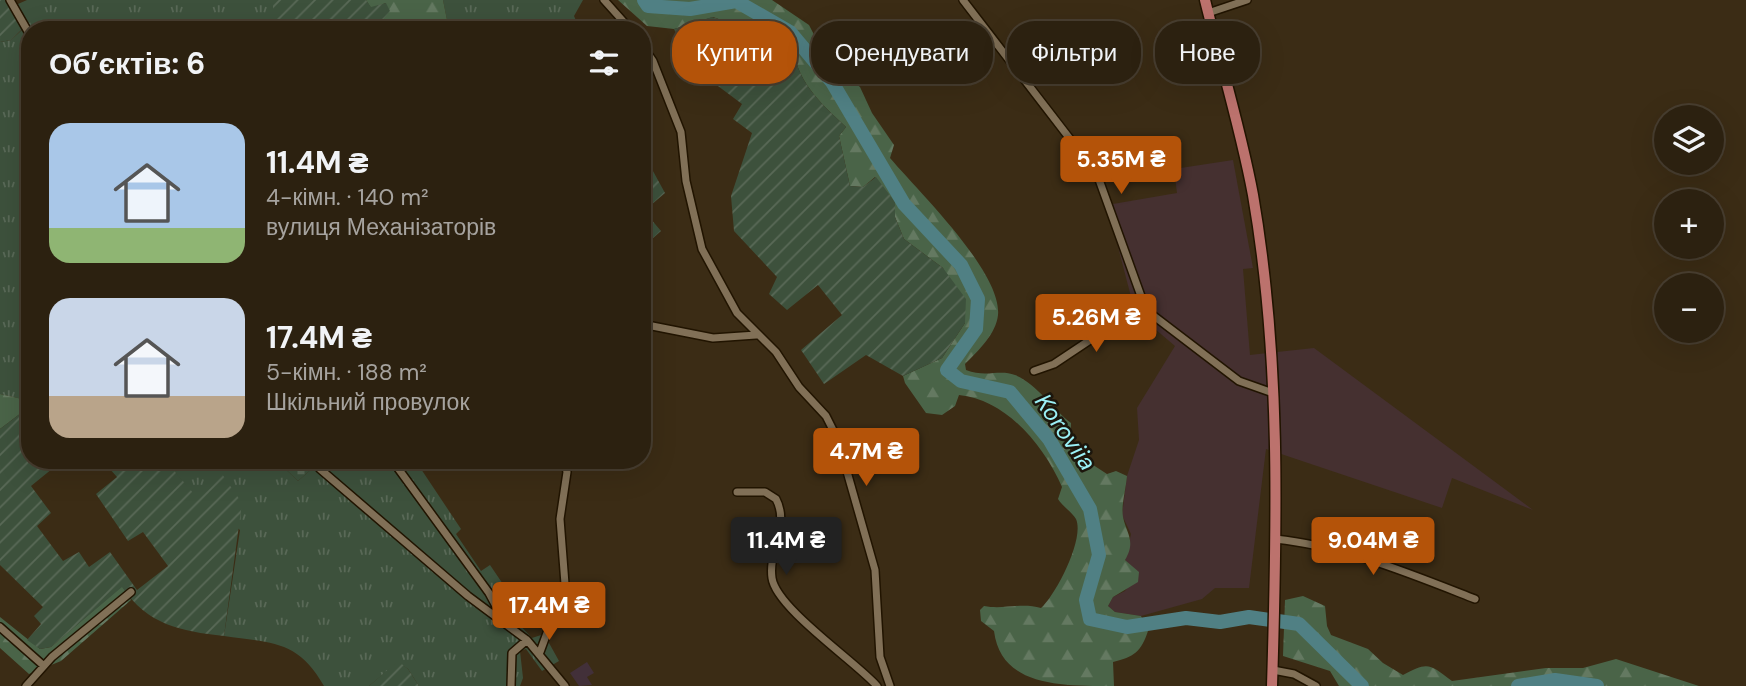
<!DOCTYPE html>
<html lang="uk">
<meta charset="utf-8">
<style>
body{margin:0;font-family:"DM Sans",sans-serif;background:#342919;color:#f1f3f6;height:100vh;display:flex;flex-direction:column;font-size:26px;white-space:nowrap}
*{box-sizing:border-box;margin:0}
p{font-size:23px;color:#a6a39f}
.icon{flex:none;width:38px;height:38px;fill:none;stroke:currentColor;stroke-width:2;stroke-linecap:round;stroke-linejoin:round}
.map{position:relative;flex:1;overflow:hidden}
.sheet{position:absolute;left:21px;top:21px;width:630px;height:448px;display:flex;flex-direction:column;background:#2c2110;border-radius:28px;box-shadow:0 7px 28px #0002,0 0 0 2px #483e30}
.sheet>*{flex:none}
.top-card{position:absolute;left:672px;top:21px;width:665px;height:63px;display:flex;gap:14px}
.controls{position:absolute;left:1654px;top:105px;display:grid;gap:14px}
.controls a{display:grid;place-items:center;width:70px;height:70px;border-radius:50%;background:#2c2110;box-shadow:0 7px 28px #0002,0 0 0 2px #483e30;font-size:35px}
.price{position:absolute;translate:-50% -60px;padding:0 16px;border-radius:7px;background:#b45309;color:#fff;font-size:23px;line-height:46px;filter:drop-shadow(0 2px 4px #0008)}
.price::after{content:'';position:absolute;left:50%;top:42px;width:21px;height:16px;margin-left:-10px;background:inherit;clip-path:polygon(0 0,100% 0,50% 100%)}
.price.active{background:#222;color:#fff}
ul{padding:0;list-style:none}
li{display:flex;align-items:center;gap:21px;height:175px;padding:0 28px}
li span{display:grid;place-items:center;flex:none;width:196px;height:140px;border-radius:21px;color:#555}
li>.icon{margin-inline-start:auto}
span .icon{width:84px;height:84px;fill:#fffc;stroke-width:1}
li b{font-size:30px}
h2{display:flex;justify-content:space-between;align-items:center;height:84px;padding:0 28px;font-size:30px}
.tag{padding:0 24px;border-radius:28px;background:#2c2110;box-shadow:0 7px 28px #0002,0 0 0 2px #483e30;font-size:24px;line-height:63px}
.tag.active{background:#b45309;color:#fff}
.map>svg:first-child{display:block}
.industrial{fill:#453030}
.medical{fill:#423039}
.grass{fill:url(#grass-tufts)}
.forest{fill:url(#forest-firs)}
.cemetery{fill:url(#cemetery-stones)}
.garden{fill:url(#garden-furrows)}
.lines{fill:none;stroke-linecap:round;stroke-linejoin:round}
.river{stroke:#508084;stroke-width:14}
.minor-casing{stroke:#211400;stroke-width:10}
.primary-casing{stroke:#211400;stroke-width:13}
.minor{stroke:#817057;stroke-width:7}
.primary{stroke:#bc726d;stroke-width:10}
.labels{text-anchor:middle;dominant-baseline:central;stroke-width:5;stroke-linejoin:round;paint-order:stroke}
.water-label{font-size:24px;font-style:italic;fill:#9bf1f7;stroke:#1c160c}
</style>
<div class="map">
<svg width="1746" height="686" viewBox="0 0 1746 686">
<defs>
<pattern id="grass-tufts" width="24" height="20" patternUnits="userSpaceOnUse" patternTransform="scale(1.75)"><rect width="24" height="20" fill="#3d513c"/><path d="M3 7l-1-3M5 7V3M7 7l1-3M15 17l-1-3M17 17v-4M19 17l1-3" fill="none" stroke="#596957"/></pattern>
<pattern id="forest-firs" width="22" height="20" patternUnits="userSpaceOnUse" patternTransform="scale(1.75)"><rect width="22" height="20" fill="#4a6448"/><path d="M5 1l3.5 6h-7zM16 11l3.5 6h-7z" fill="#647961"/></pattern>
<pattern id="cemetery-stones" width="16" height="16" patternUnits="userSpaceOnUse" patternTransform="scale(1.75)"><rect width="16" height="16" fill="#3d513c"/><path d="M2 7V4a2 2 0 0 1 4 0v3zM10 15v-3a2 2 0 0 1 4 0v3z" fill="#596957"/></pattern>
<pattern id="garden-furrows" width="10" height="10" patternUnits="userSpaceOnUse" patternTransform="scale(1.75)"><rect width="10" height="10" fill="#3d513c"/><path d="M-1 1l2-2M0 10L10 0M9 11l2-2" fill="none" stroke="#596957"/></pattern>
</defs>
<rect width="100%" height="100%" fill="#3b2c15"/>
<!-- industrial -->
<path class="industrial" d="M1233 160 1253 268 1243 269 1250 355 1314 348 1533 510 1452 478 1442 508 1266 449 1249 588H1215L1202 599 1141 616 1115 612 1108 606 1113 597 1125 591 1138 572 1125 560 1131 534 1122 515 1127 476 1139 440 1137 408 1175 346 1135 312 1107 205 1177 193 1174 169Z"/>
<!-- medical -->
<path class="medical" d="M587 662 594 673 587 677 592 685 579 686 570 673Z"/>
<!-- grass -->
<path class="grass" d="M27 0H273V30H30V410H25L22 399 0 394V42L11 40 23 29 18 4Z
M443 0H583L574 16 580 30H449Z
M165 460H276L298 481 322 460H415L461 529 456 534 481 571 490 565 509 593 503 598 514 619 532 638 544 634 559 661 542 671 526 649 520 651 523 678 520 686H419L408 669 398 662 369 686H324C298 640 272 643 224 636L240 530 193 494Z"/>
<!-- forest -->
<path class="forest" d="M366 0H443L449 30H384L379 24 386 3 371 8Z
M618 0H772L809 25 828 62 860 87 872 113 894 145 890 158C918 191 1002 272 998 315 996 334 978 351 965 364L966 370C986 378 999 369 1015 375 1036 383 1054 410 1071 423L1070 450 1107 474 1116 471 1127 476C1126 488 1121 506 1123 517 1127 535 1136 541 1125 560L1139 572 1138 582 1113 597 1108 606 1115 612 1141 616 1148 631C1141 652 1134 657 1113 662L1114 686C1059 686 1001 686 994 631L981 621 980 610 984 606C1004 610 1021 602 1041 608 1055 596 1085 539 1076 519 1073 513 1062 506 1058 499L1062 487C1044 446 1007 400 959 395L955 406 942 415 926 413 905 383 903 376 942 358 965 323 943 268 904 239 895 217 894 202 875 177 863 187 850 186 839 136 846 127C824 106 798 84 794 51L776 40 713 17 674 29 647 26Z
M0 394 22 399 25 410 0 429Z
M122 586 131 600 61 661 29 674 0 648V617L40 649 51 647Z
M1303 596 1325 606 1327 626 1331 635 1368 649 1383 663 1403 675C1428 661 1430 664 1452 681L1546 668H1583L1616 659 1699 686H1339L1330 671 1283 656 1285 600Z"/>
<!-- cemetery -->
<path class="cemetery" d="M276 460H322L298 481Z"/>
<!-- garden -->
<path class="garden" d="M0 0H15L23 28 11 40 0 42Z
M273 0H366L371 7 386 3 390 11 379 24 384 30H273Z
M712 17 776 40 794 51C798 84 824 106 846 127L839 136 850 186 863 187 876 177 895 202V217L904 239 943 268 966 299 965 323 942 358 903 376 866 355 824 384 801 350 842 315 818 285 787 310 769 294 777 277 734 231 731 196 752 133 733 119 742 104 710 80 702 86 674 29Z
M642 151 665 193 644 211 661 231 642 248Z
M25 410H30V460H63L31 486 51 513 37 526 63 561 79 552 89 567 110 552 137 590 168 566 143 532 128 541 96 494 117 477 102 460H165L194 494 222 474 242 503 224 636C180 631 148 625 122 587L51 647 40 649 27 640 41 624 34 616 43 607 0 565V429Z
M398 661 408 669 419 686H369Z"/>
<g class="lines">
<!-- river -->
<path class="river" d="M644 0 648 6 690 9 736 1 790 32 832 82 904 204 961 265 978 299 976 329 947 370 961 381 1010 392 1049 439 1090 509 1099 555 1086 600 1090 619 1127 627 1186 618 1220 622 1249 617 1299 624 1362 686
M1518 686 1555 680 1597 686"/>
<defs>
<path id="minor" d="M10 0 30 35
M604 0 631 30
M963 0 1097 174 1146 310 1239 381 1273 393
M1208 13 1247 0
M642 45 653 61 681 132 686 181 702 249 737 313 776 352 799 387 826 416 838 440 875 570 880 657 890 686
M642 324 713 338 756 335
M1034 371 1054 364 1117 322 1150 315
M392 460 489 593 505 623
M320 469 468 596 527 640 565 686
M737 492H765L776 499C790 525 768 551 772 578 776 608 856 662 877 686
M1275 539C1344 546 1411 574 1475 599
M0 627 44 666
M540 652 565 584 560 519 567 472 564 460
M1273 670 1294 674 1316 686
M26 686 52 657 131 592
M511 686 512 653 527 640"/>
<path id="primary" d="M1205 0C1221 65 1241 130 1253 195 1281 357 1277 523 1272 686"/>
</defs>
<!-- minor casing -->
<use href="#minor" class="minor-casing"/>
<!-- primary casing -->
<use href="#primary" class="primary-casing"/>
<!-- minor -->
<use href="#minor" class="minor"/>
<!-- primary -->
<use href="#primary" class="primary"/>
</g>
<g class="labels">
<!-- water labels -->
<g class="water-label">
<text transform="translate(1066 432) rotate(55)">Koroviia</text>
</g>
</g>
</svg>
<div class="controls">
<a><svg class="icon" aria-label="layers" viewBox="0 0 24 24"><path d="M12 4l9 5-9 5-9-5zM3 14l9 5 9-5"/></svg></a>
<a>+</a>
<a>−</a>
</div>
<b class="price" style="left:1121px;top:196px">5.35M ₴</b>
<b class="price" style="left:1096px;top:354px">5.26M ₴</b>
<b class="price" style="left:866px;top:488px">4.7M ₴</b>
<b class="price active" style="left:786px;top:577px">11.4M ₴</b>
<b class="price" style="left:1373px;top:577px">9.04M ₴</b>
<b class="price" style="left:549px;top:642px">17.4M ₴</b>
<div class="top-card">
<a class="tag active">Купити</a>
<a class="tag">Орендувати</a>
<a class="tag">Фільтри</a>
<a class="tag">Нове</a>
</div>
<section class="sheet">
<h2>Об’єктів: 6<svg class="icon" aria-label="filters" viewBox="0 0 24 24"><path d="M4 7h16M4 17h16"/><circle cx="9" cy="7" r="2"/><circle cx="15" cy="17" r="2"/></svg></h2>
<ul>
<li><span style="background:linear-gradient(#a9c7e8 75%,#8fb573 0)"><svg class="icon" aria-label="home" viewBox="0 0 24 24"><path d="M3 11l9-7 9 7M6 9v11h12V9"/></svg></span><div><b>11.4M ₴</b><p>4-кімн. · 140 m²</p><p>вулиця Механізаторів</p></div></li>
<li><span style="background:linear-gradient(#c9d6e8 70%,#b9a48a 0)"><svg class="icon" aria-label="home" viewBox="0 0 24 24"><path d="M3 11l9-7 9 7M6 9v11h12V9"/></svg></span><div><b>17.4M ₴</b><p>5-кімн. · 188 m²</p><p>Шкільний провулок</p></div></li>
</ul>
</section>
</div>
